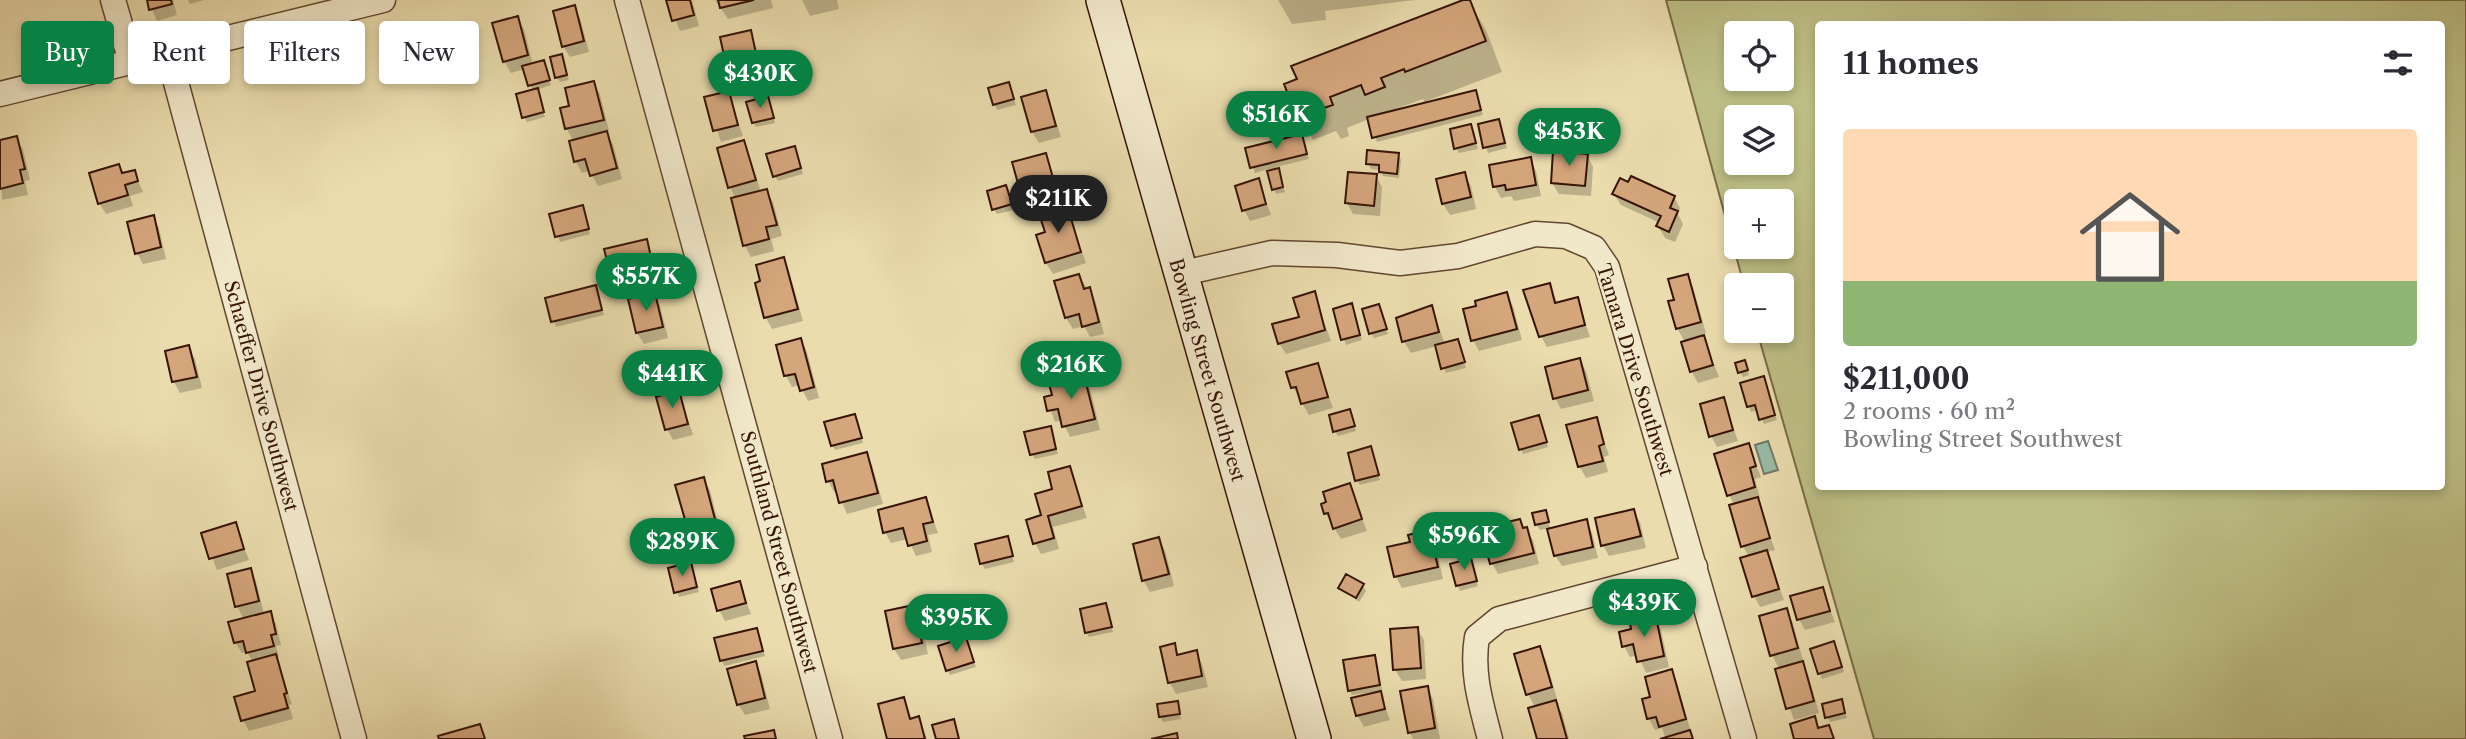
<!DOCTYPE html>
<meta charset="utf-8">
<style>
body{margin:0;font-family:"Libre Caslon Text",serif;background:#f2f2f3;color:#2b2b33;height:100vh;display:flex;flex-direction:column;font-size:26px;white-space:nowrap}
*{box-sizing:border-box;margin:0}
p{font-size:23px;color:#7c7c81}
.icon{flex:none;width:38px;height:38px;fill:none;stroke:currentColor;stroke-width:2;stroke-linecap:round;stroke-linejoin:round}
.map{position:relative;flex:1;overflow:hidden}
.panel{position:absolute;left:1815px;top:21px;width:630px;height:469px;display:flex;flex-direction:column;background:#fff;border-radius:7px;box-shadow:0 4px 10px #0003}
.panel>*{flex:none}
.banner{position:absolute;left:21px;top:21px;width:665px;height:63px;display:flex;gap:14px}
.fabs{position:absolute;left:1724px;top:21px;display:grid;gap:14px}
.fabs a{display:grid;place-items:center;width:70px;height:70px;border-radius:7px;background:#fff;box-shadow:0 4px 10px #0003;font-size:35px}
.price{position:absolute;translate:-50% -60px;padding:0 16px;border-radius:24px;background:#0b8043;color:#fff;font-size:23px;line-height:46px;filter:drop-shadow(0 2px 4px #0008)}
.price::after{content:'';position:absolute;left:50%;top:42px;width:21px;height:16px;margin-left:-10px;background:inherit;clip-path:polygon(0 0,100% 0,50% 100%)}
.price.on{background:#222;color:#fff}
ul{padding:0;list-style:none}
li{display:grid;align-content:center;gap:14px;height:371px;padding:0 28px}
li+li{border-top:2px solid #e1e1e2}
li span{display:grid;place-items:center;height:217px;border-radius:7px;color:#555}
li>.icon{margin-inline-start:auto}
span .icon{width:126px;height:126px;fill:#fffc;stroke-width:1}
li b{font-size:30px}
h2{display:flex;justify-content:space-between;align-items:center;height:84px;padding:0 28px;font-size:30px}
.pill{padding:0 24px;border-radius:7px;background:#fff;box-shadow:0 4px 10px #0003;font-size:24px;line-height:63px}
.pill.on{background:#0b8043;color:#fff}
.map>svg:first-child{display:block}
.green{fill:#bdbe85;stroke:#7a6946;stroke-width:2;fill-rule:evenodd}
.water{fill:#98bca9;stroke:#717968;stroke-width:2}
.shadow{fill:#0003}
.building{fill:#d5a57c;stroke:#361407;stroke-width:2}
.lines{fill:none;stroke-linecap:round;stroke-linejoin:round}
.minor-casing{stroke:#634630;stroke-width:27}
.secondary-casing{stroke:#361407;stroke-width:36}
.minor{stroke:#f1e8ca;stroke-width:24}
.secondary{stroke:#f1e8ca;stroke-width:33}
.labels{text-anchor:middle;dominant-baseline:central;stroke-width:5;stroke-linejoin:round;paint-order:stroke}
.street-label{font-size:19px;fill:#361407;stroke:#f1e8ca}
</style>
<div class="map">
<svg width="2466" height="739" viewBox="0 0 2466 739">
<rect width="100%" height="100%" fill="#eadcad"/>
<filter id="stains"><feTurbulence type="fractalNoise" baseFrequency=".00286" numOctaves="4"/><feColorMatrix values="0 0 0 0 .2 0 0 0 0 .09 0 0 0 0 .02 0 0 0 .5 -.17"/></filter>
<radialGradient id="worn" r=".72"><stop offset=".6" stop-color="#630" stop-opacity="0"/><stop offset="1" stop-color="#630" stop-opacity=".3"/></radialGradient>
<!-- green -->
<path class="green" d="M1666 0H2466V739H1874L1757 331H1782V285H1744ZM1818 24H2441V486H1818ZM1736 33H1782V79H1736ZM1736 117H1782V163H1736ZM1736 201H1782V247H1736Z"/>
<!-- water -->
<path class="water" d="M1768 441 1778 470 1764 474 1755 445Z"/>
<!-- shadow -->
<path class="shadow" d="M148 0H173L177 15 157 21Z
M188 0H204L190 4Z
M668 0H692L699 26 680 31Z
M715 0H771L773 8 728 19Z
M802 0H837L839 9 810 16Z
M1278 0H1415L1325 11 1326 20 1292 24Z
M1468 0 1486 30 1502 72 1424 102 1423 99 1393 110 1394 112 1475 92 1483 115 1377 142 1369 119 1347 128 1349 136 1341 139 1336 131 1313 140 1286 85Z
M574 7 580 18 589 52 570 57 563 46Z
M517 18 524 29 533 65 543 62 551 85 536 90 545 117 527 122 524 117 533 91 525 69 511 73 504 61Z
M750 32 758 63 731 70 722 38Z
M561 56 569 80 560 82 557 77Z
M594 83 600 94 609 131 605 132 613 144 622 179 598 186 590 171 582 173 576 162 571 143 574 142 566 128Z
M1008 84 1016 105 997 110 990 89Z
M1046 92 1061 137 1039 143 1032 132Z
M728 93 743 136 721 142 707 99Z
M767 98 775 123 756 127 753 122Z
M1498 121 1507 148 1488 153 1480 126Z
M1471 126 1478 149 1459 153 1456 148Z
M1302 136 1309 159 1276 167 1285 192 1276 194 1269 169 1255 173 1247 149Z
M16 138 23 149 30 180 25 181 28 195 2 200 0 142Z
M744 142 761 192 766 191 773 202 782 236 771 239 774 251 751 257 745 246 733 200 736 199 730 187Z
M797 153 803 174 778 181 775 176Z
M1045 155 1058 189 1027 197 1021 186Z
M1398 155 1401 160 1399 178 1383 176 1381 170 1371 169 1368 163Z
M1587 155 1593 167 1591 196 1559 194 1552 183Z
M1530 159 1536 171 1541 196 1514 201 1511 196 1501 198 1495 187Z
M134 172 143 192 130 196 133 206 106 214 99 203 123 175Z
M1465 174 1471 186 1476 209 1450 215 1443 204Z
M1376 176 1382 187 1380 216 1353 214 1347 203Z
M1258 180 1271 215 1250 221 1244 210Z
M1008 192 1013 210 997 214 994 209Z
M1614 194 1674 197 1680 208 1678 214 1683 224 1675 242 1665 238 1658 226 1660 223 1621 205Z
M582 207 590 234 560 242 552 215Z
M1066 207 1086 263 1053 274 1046 263 1047 233Z
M153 217 159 228 166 259 143 264 137 253Z
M646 241 657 273 618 282 612 271Z
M783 259 789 271 803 321 772 329 766 318 757 284Z
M1079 276 1095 300 1104 334 1090 337 1084 326 1073 329 1066 318Z
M1687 276 1693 287 1706 333 1702 334 1719 377 1698 383 1692 372 1683 343 1685 342 1677 328 1676 301Z
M1549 285 1558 304 1577 299 1590 337 1547 347 1541 336Z
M595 287 604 315 556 327 547 299Z
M1314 294 1331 341 1286 354 1279 343 1301 318Z
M1506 294 1513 306 1522 340 1479 351 1473 340 1478 307Z
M654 295 660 306 668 338 644 344 637 333 630 300Z
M1378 306 1388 334 1374 338 1371 333Z
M1431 307 1445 344 1457 341 1466 368 1446 373 1437 346 1411 353 1404 342 1398 320Z
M1335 310H1354L1362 340 1346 345Z
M801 340 807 352 819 398 808 401 800 385 792 387 786 376 778 346Z
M188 347 195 359 202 388 180 393 174 382 167 353Z
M1580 360 1586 371 1594 401 1561 409 1555 398Z
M1317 365 1333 408 1309 415 1293 387Z
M1747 367 1749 375 1743 377 1740 372Z
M1083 377 1090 388 1100 430 1070 437 1062 420 1055 422 1046 398Z
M1763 378 1777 420 1764 424 1758 410 1751 412 1749 407 1742 384Z
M679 392 693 435 673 440 667 429Z
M1723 399 1738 441 1717 447 1711 436Z
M1350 411 1356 431 1338 436 1335 431Z
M854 416 863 443 835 450 832 445Z
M1596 419 1609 455 1604 457 1608 472 1586 478 1580 467 1568 426Z
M1541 422 1548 447 1523 454 1521 449Z
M1050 428 1058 454 1035 459 1032 454Z
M1748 445 1761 477 1755 479 1760 498 1757 499 1775 550 1766 552 1784 600 1760 607 1754 596 1749 557 1743 546 1735 506 1729 495Z
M1370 448 1380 480 1360 485 1357 480Z
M866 454 872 465 883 504 847 514 838 492H834L828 481Z
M1069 468 1087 518 1053 527 1059 549 1041 554 1035 543 1043 517Z
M703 479 710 490 721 534 696 541 689 530Z
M1349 486 1367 531 1341 539 1325 513Z
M926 499 938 533 928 535 932 552 916 556 908 539 891 543 885 532Z
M1633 511 1640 522 1646 548 1609 556 1603 545Z
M1545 512 1551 530 1586 521 1592 533 1598 558 1562 566 1555 555 1549 528 1540 530 1537 525 1534 514Z
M1519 521 1533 540 1539 564 1498 574 1492 563 1500 536Z
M235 524 249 560 217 570 203 534Z
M1428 532 1435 543 1443 579 1402 588 1396 577 1389 549 1412 543Z
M1007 538 1014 562 985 569 982 564Z
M1158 539 1165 550 1174 586 1150 592 1143 580Z
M1470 560 1478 586 1460 591 1458 586Z
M690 564 699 592 679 597 670 570Z
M250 570 256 581 264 614 270 613 276 624 281 645 276 646 279 657 276 658 292 704 289 705 293 719 249 731 243 720 258 692 253 662 247 652 242 653 235 642 244 620 237 606Z
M739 583 751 614 725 621 719 610Z
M1363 586 1366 591 1359 602 1340 588Z
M1822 589 1835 622 1805 630 1799 619Z
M1106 605 1113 632 1089 637 1086 632Z
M913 607 920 618 928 654 901 660 894 649Z
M1786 610 1792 621 1803 660H1800L1808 674 1819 713 1794 720 1777 671 1780 670 1772 655Z
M1655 619 1661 630 1669 667 1646 673 1638 655 1630 657 1624 646 1633 631Z
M1417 629 1424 640 1426 679 1402 681 1395 670Z
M757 630 765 656 724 666 716 639Z
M968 644 976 667 950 675 947 670Z
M1174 645 1180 656 1196 652 1202 664 1208 687 1176 694 1170 683 1162 648Z
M1836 648 1844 672 1822 679 1812 650Z
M1539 649 1546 660 1557 699 1554 700 1562 713 1569 739H1539L1535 707 1528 694Z
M1374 657 1382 690 1379 691 1390 720 1364 727 1357 715 1373 692 1352 695 1349 690Z
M755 663 761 674 770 709 745 715 738 704Z
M1671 671 1677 683 1693 739H1666L1662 728 1655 730 1649 719 1644 700 1653 698Z
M1427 688 1433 699 1440 739H1413L1410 732Z
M904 699 912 720 918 718 927 739H889Z
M1841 701 1847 718 1830 722 1827 717Z
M1177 703 1181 719 1163 722 1160 717Z"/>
<!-- building -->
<path class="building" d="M147 0H171L172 4 149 10Z
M666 0H690L694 15 672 21Z
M718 0H754L720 8Z
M1463 0H1470L1486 41 1405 72 1404 69 1381 78 1385 87 1365 95 1361 85 1330 97 1333 105 1321 109 1318 101 1294 110 1284 84 1297 79 1291 66Z
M575 5 584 41 562 47 553 11Z
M518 16 528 55 503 62 492 23Z
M751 30 757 58 726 65 720 37Z
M562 54 567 75 555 78 550 57Z
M544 60 550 80 528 86 522 66Z
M594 81 604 120 565 129 560 108 569 106 565 88Z
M1009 82 1014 99 993 105 988 88Z
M538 88 544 112 522 118 516 94Z
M1046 90 1056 126 1031 132 1021 97Z
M1476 90 1481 110 1372 138 1367 117Z
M729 91 738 125 713 131 704 97Z
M768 96 774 118 752 123 746 102Z
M1499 119 1505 143 1483 148 1478 124Z
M1471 124 1476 143 1454 149 1450 129Z
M607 131 617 168 590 176 585 159 574 162 569 141Z
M1302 134 1307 154 1250 168 1245 148Z
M17 136 25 169 20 170 23 183 0 189V140Z
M744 140 756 180 728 188 717 148Z
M795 146 801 168 773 177 766 154Z
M1367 150 1399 153 1397 174 1379 172V165L1366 164Z
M1553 151 1588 154 1585 186 1551 183Z
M1046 153 1053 178 1019 187 1012 162Z
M1531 157 1536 185 1506 190 1505 185 1493 187 1489 165Z
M119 164 122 173 135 170 138 181 125 185 128 195 98 204 89 173Z
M1279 168 1283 187 1272 190 1267 171Z
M1348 172 1377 174 1374 206 1345 203Z
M1465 172 1471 197 1442 204 1436 179Z
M1631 176 1675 196 1670 208 1678 211 1669 232 1656 226 1661 216 1612 194 1620 178 1628 182Z
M1259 178 1266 204 1242 211 1235 186Z
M1006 185 1012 204 992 210 987 191Z
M767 189 777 225 766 227 769 239 743 246 731 198Z
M583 205 589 229 555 237 549 214Z
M1067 205 1081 252 1045 263 1036 235 1045 232 1039 214Z
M154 215 161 247 135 254 127 222Z
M647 239 652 262 610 272 604 249Z
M784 257 798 309 764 318 755 283 760 281 756 265Z
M1079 274 1084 289 1090 287 1099 322 1082 327 1079 314 1065 318 1054 281Z
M1688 274 1701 322 1676 329 1668 301 1674 300 1668 279Z
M1550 283 1555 303 1578 297 1585 325 1539 337 1523 290Z
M596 285 602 310 551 322 545 298Z
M1315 291 1325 330 1278 344 1272 324 1299 317 1293 298Z
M1507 292 1517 329 1471 341 1463 309 1476 306 1475 301Z
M655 293 663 327 636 333 628 299Z
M1352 303 1360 335 1341 340 1333 309Z
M1379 304 1387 329 1369 334 1362 309Z
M1432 305 1439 332 1402 342 1396 318Z
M1704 335 1713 365 1690 372 1681 342Z
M801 338 814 387 800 391 795 374 784 376 776 345Z
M1458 339 1465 362 1441 369 1435 345Z
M189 345 197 377 172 382 165 351Z
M1580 358 1588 390 1553 399 1545 367Z
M1745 360 1748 370 1738 373 1735 363Z
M1318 363 1328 397 1301 404 1296 387 1291 388 1286 372Z
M1084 375 1095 419 1062 427 1058 409 1047 411 1044 397 1052 395 1049 384Z
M1764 376 1775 415 1759 420 1755 405 1747 407 1740 383Z
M679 390 688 424 665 430 656 397Z
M1724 397 1733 430 1709 437 1700 404Z
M1350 409 1355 426 1333 432 1329 415Z
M855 414 862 438 831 446 824 422Z
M1539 415 1547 442 1519 450 1511 423Z
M1597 417 1604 444 1599 446 1603 461 1578 467 1566 425Z
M1051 426 1056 449 1030 455 1024 432Z
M1749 443 1756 466 1750 468 1755 487 1727 496 1714 454Z
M1371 446 1379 475 1355 481 1348 453Z
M867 452 878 493 839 503 833 480 826 482 822 464Z
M1070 466 1082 506 1048 516 1054 538 1033 544 1026 520 1041 515 1035 494 1052 489 1048 472Z
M704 477 716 523 688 530 675 485Z
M1350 483 1362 519 1333 529 1328 513 1324 514 1321 504 1326 502 1323 492Z
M926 497 933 522 923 524 927 541 908 546 903 528 883 533 878 510Z
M1758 497 1770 538 1741 547 1729 505Z
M1634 509 1641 536 1601 546 1595 518Z
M1546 510 1549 522 1535 525 1532 513Z
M1520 519 1523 528 1527 527 1534 553 1490 564 1483 538 1497 535 1495 525Z
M1587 519 1593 547 1554 556 1547 529Z
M236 522 244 549 209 559 201 533Z
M1429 530 1438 567 1394 577 1387 547 1410 542 1408 535Z
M1008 536 1013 556 980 564 975 544Z
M1159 537 1169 574 1142 581 1133 544Z
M1767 550 1779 589 1752 597 1740 558Z
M1471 558 1477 581 1456 586 1450 564Z
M691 562 697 587 674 593 668 568Z
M251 568 259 601 235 607 227 574Z
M1346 574 1364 584 1356 598 1338 588Z
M740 581 746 603 717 611 711 589Z
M1823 587 1830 611 1797 620 1790 596Z
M1106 603 1112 627 1085 633 1080 609Z
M914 605 922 643 893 649 885 611Z
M1787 608 1798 648 1770 656 1759 616Z
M271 611 276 634 271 635 274 646 246 653 243 641 234 643 228 622Z
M1656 617 1664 656 1637 662 1633 644 1622 647 1619 632 1631 629 1630 623Z
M1418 627 1421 668 1393 670 1390 629Z
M757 628 763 651 720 661 714 638Z
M966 637 974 662 946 671 938 646Z
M1834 641 1842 667 1818 674 1810 649Z
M1175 643 1177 655 1197 650 1202 676 1168 683 1160 647Z
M1540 646 1552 687 1526 695 1514 654Z
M276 654 287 693 284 694 288 708 241 721 234 697 255 691 247 662Z
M1375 655 1380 685 1348 691 1343 660Z
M756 661 765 698 737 705 727 669Z
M1803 661 1814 701 1786 709 1775 669Z
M1672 669 1686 719 1659 727 1656 717 1647 719 1642 699 1650 697 1645 677Z
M1428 686 1435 728 1408 733 1400 691Z
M1381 691 1385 709 1356 716 1351 698Z
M904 697 910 719 919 716 925 739H887L878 704Z
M1842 699 1845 713 1825 718 1822 704Z
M1556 700 1567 739H1537L1528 708Z
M1178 701 1180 714 1159 717 1157 704Z
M1815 716 1818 728 1829 725 1834 739H1794L1790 724Z
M954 719 959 739H936L932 725Z
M480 724 485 739H439L438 736Z
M774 730 776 739H745L744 736Z
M1690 730 1693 739H1660Z
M1177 733 1178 739H1151Z"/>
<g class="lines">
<defs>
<path id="minor" d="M113 0 131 62
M627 0 830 739
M168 53 354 739
M0 94 383 0
M1179 274 1272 253 1337 255 1400 263 1458 256 1535 234 1566 236 1594 248 1607 267 1744 739
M1490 739C1481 704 1471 673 1477 637L1499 619 1695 567"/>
<path id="secondary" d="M1103 0 1314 739"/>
</defs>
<!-- minor casing -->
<use href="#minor" class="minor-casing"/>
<!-- secondary casing -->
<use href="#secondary" class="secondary-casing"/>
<!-- minor -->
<use href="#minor" class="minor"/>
<!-- secondary -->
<use href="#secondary" class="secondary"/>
</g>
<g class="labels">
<!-- street labels -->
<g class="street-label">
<text transform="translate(1207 370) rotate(74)">Bowling Street Southwest</text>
<text transform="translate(1635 370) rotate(73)">Tamara Drive Southwest</text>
<text transform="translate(261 396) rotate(75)">Schaeffer Drive Southwest</text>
<text transform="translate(779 552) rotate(75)">Southland Street Southwest</text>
</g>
</g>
<rect width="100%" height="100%" filter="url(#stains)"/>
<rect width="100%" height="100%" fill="url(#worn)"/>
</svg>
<div class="fabs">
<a><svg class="icon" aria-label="locate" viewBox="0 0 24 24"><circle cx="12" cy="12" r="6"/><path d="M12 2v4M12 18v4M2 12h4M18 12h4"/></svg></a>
<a><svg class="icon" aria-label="layers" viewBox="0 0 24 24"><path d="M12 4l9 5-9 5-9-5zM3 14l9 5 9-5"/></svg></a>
<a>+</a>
<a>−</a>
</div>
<b class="price" style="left:760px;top:110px">$430K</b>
<b class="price" style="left:1276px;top:151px">$516K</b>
<b class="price" style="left:1569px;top:168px">$453K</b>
<b class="price on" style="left:1058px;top:235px">$211K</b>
<b class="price" style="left:646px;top:313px">$557K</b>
<b class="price" style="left:1071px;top:401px">$216K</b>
<b class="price" style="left:672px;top:410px">$441K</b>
<b class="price" style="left:1464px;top:572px">$596K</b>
<b class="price" style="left:682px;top:578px">$289K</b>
<b class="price" style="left:1644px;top:639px">$439K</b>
<b class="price" style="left:956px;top:654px">$395K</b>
<div class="banner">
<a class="pill on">Buy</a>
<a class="pill">Rent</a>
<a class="pill">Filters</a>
<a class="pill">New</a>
</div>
<section class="panel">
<h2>11 homes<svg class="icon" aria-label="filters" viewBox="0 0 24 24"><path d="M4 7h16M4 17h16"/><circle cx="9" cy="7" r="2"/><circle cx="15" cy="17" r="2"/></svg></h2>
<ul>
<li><span style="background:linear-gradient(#ffd9b3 70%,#8fb573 0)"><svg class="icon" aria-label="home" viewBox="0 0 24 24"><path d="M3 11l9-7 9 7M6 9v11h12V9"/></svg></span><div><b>$211,000</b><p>2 rooms · 60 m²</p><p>Bowling Street Southwest</p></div></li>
</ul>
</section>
</div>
